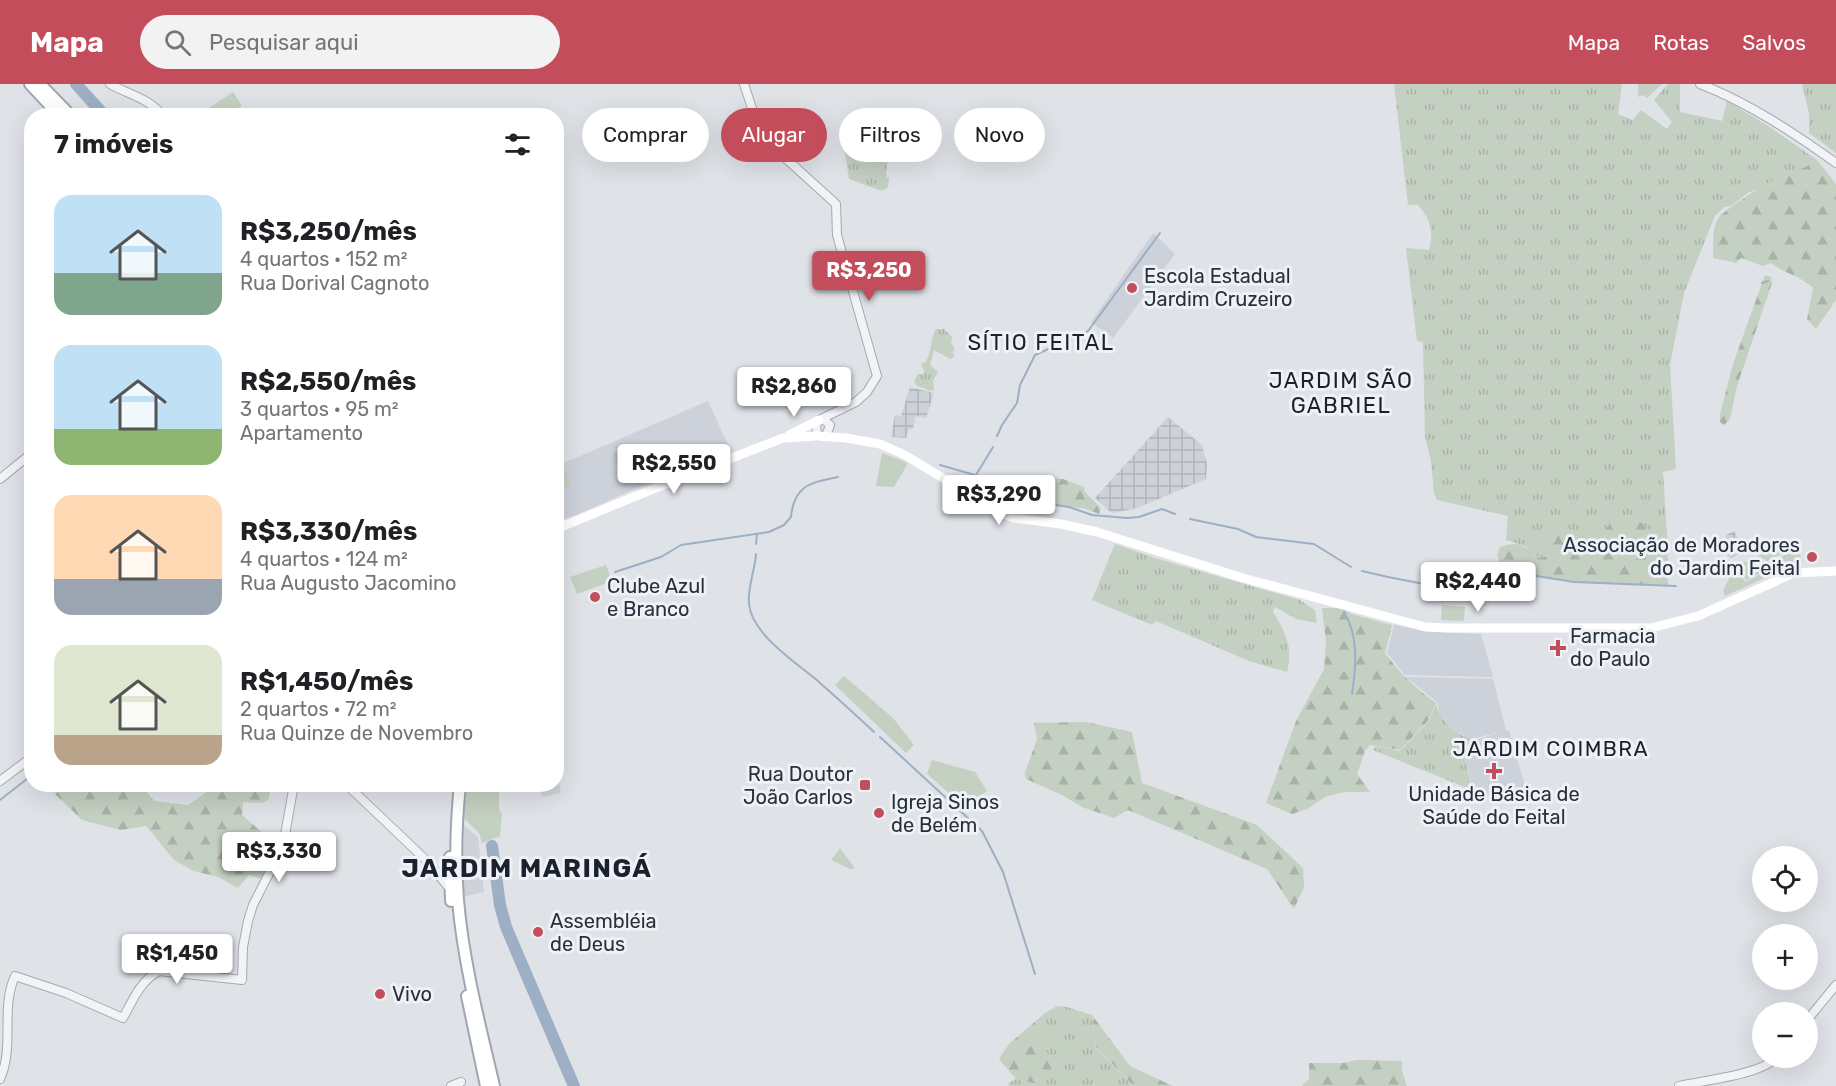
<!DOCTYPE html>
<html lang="pt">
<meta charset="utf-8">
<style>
body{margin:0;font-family:Rubik,sans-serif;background:#f2f2f2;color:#202124;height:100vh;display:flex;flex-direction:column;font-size:22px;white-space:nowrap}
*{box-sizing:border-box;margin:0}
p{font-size:20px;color:#757577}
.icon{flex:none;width:33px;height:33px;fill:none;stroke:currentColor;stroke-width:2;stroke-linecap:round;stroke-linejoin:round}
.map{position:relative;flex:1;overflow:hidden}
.side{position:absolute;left:24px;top:24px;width:540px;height:684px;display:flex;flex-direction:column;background:#fff;border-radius:24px;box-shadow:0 6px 24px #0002}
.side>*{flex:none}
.guide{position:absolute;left:582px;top:24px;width:570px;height:54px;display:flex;gap:12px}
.buttons{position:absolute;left:1752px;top:762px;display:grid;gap:12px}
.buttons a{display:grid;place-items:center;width:66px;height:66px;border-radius:50%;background:#fff;box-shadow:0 6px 24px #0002;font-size:30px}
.price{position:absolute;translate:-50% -51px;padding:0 14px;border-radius:6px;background:#fff;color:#222;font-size:20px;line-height:39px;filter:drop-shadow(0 2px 3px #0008)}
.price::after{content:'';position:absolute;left:50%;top:36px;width:18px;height:14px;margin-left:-9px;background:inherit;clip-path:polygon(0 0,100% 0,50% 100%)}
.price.active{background:#c34d5b;color:#fff}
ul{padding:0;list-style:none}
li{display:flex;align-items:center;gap:18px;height:150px;padding:0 30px}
li span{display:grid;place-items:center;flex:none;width:168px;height:120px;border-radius:18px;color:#555}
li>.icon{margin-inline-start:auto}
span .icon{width:72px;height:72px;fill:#fffc;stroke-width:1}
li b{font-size:26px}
h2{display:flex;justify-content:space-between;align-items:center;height:72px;padding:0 30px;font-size:26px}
.chip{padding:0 21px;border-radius:27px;background:#fff;box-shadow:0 6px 24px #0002;font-size:21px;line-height:54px}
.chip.active{background:#c34d5b;color:#fff}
header{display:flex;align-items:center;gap:36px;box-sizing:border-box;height:84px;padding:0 30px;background:#c34d5b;color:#fff}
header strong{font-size:28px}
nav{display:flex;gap:33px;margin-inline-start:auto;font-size:21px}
.search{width:420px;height:54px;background:#f2f2f2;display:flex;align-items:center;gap:15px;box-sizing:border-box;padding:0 21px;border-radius:33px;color:#757577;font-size:22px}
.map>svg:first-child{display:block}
.built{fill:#cdd1d9}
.industrial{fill:url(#industrial-grid)}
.grass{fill:url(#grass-tufts)}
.forest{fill:url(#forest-firs)}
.park{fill:#c4d0c1}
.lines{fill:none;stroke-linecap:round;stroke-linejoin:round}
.stream{stroke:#9dafc5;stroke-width:2}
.river{stroke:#9dafc5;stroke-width:12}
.tertiary-casing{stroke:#a5a9b1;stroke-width:10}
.primary-casing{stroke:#9fa6b2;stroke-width:14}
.tertiary{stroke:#f1f3f6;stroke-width:8}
.secondary{stroke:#fff;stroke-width:9}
.primary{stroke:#fff;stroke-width:10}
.poi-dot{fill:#c34d5b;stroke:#eef1f5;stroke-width:2}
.labels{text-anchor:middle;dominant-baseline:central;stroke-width:6;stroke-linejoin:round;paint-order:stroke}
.poi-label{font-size:20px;fill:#29303d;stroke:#eef1f5;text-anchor:start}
.neighbourhood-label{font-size:21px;letter-spacing:1.5px;fill:#1b212e;stroke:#eef1f5}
.quarter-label{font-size:22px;letter-spacing:1.5px;fill:#1b212e;stroke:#eef1f5}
.district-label{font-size:26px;font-weight:bold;letter-spacing:1.5px;fill:#1b212e;stroke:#eef1f5}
</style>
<header>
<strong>Mapa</strong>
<div class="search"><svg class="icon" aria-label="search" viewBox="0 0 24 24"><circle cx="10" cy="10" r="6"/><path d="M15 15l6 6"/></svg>Pesquisar aqui</div>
<nav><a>Mapa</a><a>Rotas</a><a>Salvos</a></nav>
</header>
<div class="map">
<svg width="1836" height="1002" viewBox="0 0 1836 1002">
<defs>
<pattern id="industrial-grid" width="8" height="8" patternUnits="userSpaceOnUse" patternTransform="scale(1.5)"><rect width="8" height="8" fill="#cdd1d9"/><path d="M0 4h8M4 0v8" fill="none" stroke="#b0b4bb"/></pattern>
<pattern id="grass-tufts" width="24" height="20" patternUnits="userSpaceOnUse" patternTransform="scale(1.5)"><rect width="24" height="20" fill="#c4d0c1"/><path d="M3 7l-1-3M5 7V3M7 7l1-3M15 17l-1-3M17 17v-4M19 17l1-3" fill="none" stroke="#a8b3a7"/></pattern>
<pattern id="forest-firs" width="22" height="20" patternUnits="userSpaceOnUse" patternTransform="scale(1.5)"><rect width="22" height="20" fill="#c4d0c1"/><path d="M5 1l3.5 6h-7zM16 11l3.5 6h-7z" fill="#a8b3a7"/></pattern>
</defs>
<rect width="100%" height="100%" fill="#dfe2e7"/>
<!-- built -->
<path class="built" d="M1153 149 1175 170 1113 254 1091 238Z
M708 317 729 363 574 432 564 435 557 432V382Z
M1394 541 1434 548 1481 550 1493 593 1405 591 1387 569Z
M1406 593 1493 595 1506 647 1509 646 1527 709H1507L1503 717 1473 706 1463 668 1468 658 1504 647 1471 655 1451 644 1440 631 1437 618Z
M557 690 561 709 542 713 540 701 556 700Z
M463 741 478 753 484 808 462 813Z"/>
<!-- industrial -->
<path class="industrial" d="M910 303 934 309 926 334 916 332 913 345H909L906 354 891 353 895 331 901 332Z
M1168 333 1202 361 1207 380 1206 395 1137 424 1113 429 1108 426 1095 414Z
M1734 447 1745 467 1731 474 1725 470 1726 451Z"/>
<!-- grass -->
<path class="grass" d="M1394 0H1622L1618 30 1633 36 1641 26 1667 45 1672 38 1654 16 1668 0H1680V28L1722 37 1727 17 1768 42 1817 76 1806 84 1782 92 1761 105 1749 108 1731 122 1724 123 1715 132 1684 209 1670 281 1676 385 1663 388 1668 465 1656 459 1642 439H1612L1605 445 1604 457 1593 455 1539 474 1525 462 1506 456 1508 432 1437 416 1434 409 1431 377 1425 352 1423 258 1417 257 1406 164 1429 166C1434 146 1431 137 1418 121H1408Z
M1638 0H1662L1647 14 1643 11 1638 13Z
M1802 0H1836V69L1809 49V30Z
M860 45 866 49 867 56 891 70 890 78 887 80 886 93 889 94 888 103 882 107 849 95 844 63 857 55 855 47Z
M936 245H944L952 253 951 260 954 262V267L950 269H954V273L950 275 934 266 930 281 938 288 933 297 934 306 929 307 924 304 917 302 914 298 918 290H923L924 285 921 282 922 278 925 279C932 269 930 255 936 245Z
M1115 460 1155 474 1300 516 1315 526 1317 539 1296 535 1275 523 1273 528C1286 548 1293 564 1287 588L1249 577 1156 537 1152 541 1092 516Z
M1737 484 1745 498 1768 487 1771 491 1725 512 1723 506 1729 495 1727 488Z
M1436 620C1441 639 1454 647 1470 655L1463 667 1472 706 1373 666 1375 662 1400 667 1429 637Z
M1057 922 1067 923 1092 931 1096 964 1131 999 1138 1002H1009L1008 999 1016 995 1037 1000 1043 962 1037 947 1045 929Z"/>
<!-- forest -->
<path class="forest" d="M1817 76 1836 100V216L1816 245 1807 235 1813 204C1801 192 1785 190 1771 179L1763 182 1741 174 1736 179 1713 174C1714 161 1711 144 1719 133 1724 126 1774 94 1783 91 1795 87 1806 84 1817 76Z
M1765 191 1771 193 1772 199 1737 302 1730 335 1724 341 1720 338V330L1733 280Z
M1029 393 1063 395 1084 403 1085 408 1101 424 1099 430 1083 424 1060 423 1033 415H1020L1015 409H1009L1007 401Z
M1633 438 1642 439 1656 459 1668 465V501L1574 498 1516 491 1501 482 1497 471 1500 463C1520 456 1524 462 1539 474L1546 472 1550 446 1583 459 1593 454 1604 457 1605 445 1612 439Z
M1322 524H1343L1351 530 1392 541 1385 569C1400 589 1415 604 1436 619L1428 637 1400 666 1370 661 1365 667 1357 690 1370 708H1344L1325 713 1307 725 1292 730 1266 719 1296 637 1324 585 1326 557Z
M1086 638 1132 648 1142 699 1257 741 1303 784 1304 803 1294 825 1267 785 1128 726 1114 734 1082 723 1062 711 1026 695 1025 689 1037 655 1034 639Z
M68 701H141L154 717 188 721 217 701H263L270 706 269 715 263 719 243 718 242 731 279 763 262 795 249 791 238 804 218 793 194 787 174 776 146 742 121 746 82 736 55 710Z
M1045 929 1037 947 1053 980 1049 993 1037 1000 1016 995 999 975 1009 960Z
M1092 931 1130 982 1173 1002H1138L1131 999 1096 963Z
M1356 976 1402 977V987L1407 1002H1302L1309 995V979H1344Z"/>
<!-- park -->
<path class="park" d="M233 8 242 22 222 31H198Z
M637 362 641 376 618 383 613 369Z
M882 369 908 379 894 403 876 402Z
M564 383 571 402 557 407V386Z
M1793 456 1797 463 1768 476 1774 489 1772 490 1764 474 1762 475 1768 486 1746 496 1741 486 1754 479 1741 485 1739 481Z
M1797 465 1803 478 1777 491 1770 478Z
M606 481 612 497 577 510 570 493Z
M1442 521 1465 523 1464 537 1441 536Z
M844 592 893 634 914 661 906 669 835 601Z
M932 676 975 688 987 707 963 721 927 690Z
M466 701H499V726L502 730 500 752 482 759 479 749 464 734Z
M840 764 854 783V785H850L831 776Z"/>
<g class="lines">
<!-- stream -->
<path class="stream" d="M1762 199 1768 197
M997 352 1002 341 1017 319 1020 301 1035 271 1088 247 1160 149
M940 381 992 396 1001 406 1020 415 1069 423 1092 431 1127 434 1139 433 1162 425 1175 430
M976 391 993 363
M1190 435 1238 445 1256 453 1314 460 1351 483
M756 460 757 450
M756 470C755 486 747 505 749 520 752 551 797 579 819 598 837 614 856 631 874 648
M1362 487 1388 493 1465 508 1479 504 1500 491 1512 488 1574 498 1676 502
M615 488 661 473 681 461 769 448 784 441 791 433C794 401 810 399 838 393
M1344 528C1359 552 1356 583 1352 610
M880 653 982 747 1003 788 1035 890
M0 716 32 691"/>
<!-- river -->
<path class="river" d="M76 0 105 32
M492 762 500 821 506 843 574 1002"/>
<defs>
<path id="tertiary" d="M110 0C129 11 149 14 163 32
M744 0 761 52 836 120 837 151 877 292 867 308 856 318 821 335
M1700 0C1749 19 1794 49 1836 79
M817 352 816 339 823 335 830 341 826 352
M0 395 32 369
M0 697 32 673
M346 700 427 777 450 805
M1808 935 1836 901
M0 995C15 962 0 925 15 892L66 909 123 934C133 916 140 897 159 887L242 896 243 863 248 837 253 821 283 762 294 700
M451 1002 461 998
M1679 1002C1705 996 1759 991 1776 974"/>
<path id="primary" d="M30 0 60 32
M40 0 71 32
M460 700C456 739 455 778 458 816 463 877 480 942 494 1002
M450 773 451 817
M467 912 486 1002"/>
</defs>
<!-- tertiary casing -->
<use href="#tertiary" class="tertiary-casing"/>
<!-- primary casing -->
<use href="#primary" class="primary-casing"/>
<!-- tertiary -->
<use href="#tertiary" class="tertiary"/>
<!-- secondary -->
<path class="secondary" d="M789 351 819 336
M556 445 653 405 783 354 817 352 846 354 880 360 905 371 997 427 1014 434 1061 440 1097 448 1243 494 1425 543 1448 544H1651L1698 532 1794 489 1836 487"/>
<!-- primary -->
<use href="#primary" class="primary"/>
</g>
<!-- markers -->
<g class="poi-dot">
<circle cx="1132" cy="204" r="6"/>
<circle cx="1812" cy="473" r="6"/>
<circle cx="595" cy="513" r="6"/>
<path d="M1555 555h6v6h6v6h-6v6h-6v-6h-6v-6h6z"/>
<path d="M1491 678h6v6h6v6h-6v6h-6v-6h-6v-6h6z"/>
<rect x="859" y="695" width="12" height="12" rx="3"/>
<circle cx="879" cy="729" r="6"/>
<circle cx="538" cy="848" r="6"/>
<circle cx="380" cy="910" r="6"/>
</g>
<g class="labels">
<!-- poi labels -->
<g class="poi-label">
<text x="1144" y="192">Escola Estadual<tspan x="1144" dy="23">Jardim Cruzeiro</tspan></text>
<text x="1800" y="461" text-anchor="end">Associação de Moradores<tspan x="1800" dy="23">do Jardim Feital</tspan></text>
<text x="607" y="502">Clube Azul<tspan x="607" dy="23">e Branco</tspan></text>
<text x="1570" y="552">Farmacia<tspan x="1570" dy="23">do Paulo</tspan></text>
<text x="853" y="690" text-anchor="end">Rua Doutor<tspan x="853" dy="23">João Carlos</tspan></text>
<text x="1494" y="710" text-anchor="middle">Unidade Básica de<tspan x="1494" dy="23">Saúde do Feital</tspan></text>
<text x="891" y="718">Igreja Sinos<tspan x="891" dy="23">de Belém</tspan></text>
<text x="550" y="837">Assembléia<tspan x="550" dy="23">de Deus</tspan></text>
<text x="392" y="910">Vivo</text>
</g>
<!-- neighbourhood labels -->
<g class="neighbourhood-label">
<text x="1551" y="664">JARDIM COIMBRA</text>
</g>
<!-- quarter labels -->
<g class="quarter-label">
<text x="1041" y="258">SÍTIO FEITAL</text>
<text x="1341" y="296">JARDIM SÃO<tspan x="1341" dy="25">GABRIEL</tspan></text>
</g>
<!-- district labels -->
<g class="district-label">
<text x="527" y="784">JARDIM MARINGÁ</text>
</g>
</g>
</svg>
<div class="buttons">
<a><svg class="icon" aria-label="locate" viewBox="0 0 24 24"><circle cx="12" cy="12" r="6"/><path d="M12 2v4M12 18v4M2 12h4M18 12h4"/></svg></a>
<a>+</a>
<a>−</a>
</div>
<b class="price active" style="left:869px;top:218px">R$3,250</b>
<b class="price" style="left:794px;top:334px">R$2,860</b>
<b class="price" style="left:674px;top:411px">R$2,550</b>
<b class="price" style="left:999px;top:442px">R$3,290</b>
<b class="price" style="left:1478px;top:529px">R$2,440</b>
<b class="price" style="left:279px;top:799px">R$3,330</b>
<b class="price" style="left:177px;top:901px">R$1,450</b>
<div class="guide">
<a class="chip">Comprar</a>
<a class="chip active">Alugar</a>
<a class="chip">Filtros</a>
<a class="chip">Novo</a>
</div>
<section class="side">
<h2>7 imóveis<svg class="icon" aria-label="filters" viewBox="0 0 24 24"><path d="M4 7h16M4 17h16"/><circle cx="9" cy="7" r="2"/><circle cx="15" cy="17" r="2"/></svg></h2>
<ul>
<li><span style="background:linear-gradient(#bfe0f5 65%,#7fa58c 0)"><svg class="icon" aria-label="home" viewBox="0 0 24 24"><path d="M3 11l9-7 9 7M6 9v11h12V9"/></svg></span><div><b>R$3,250/mês</b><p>4 quartos · 152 m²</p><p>Rua Dorival Cagnoto</p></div></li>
<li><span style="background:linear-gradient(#bfe0f5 70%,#8fb573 0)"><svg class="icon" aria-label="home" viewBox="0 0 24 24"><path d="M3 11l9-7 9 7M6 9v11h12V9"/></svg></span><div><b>R$2,550/mês</b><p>3 quartos · 95 m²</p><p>Apartamento</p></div></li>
<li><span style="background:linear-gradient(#ffd9b3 70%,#9aa5b1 0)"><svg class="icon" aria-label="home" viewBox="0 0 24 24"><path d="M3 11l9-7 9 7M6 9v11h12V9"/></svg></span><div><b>R$3,330/mês</b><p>4 quartos · 124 m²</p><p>Rua Augusto Jacomino</p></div></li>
<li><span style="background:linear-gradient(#dfe7d0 75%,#b9a48a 0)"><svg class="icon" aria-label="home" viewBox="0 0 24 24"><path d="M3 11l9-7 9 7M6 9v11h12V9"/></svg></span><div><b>R$1,450/mês</b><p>2 quartos · 72 m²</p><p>Rua Quinze de Novembro</p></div></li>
</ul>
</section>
</div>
